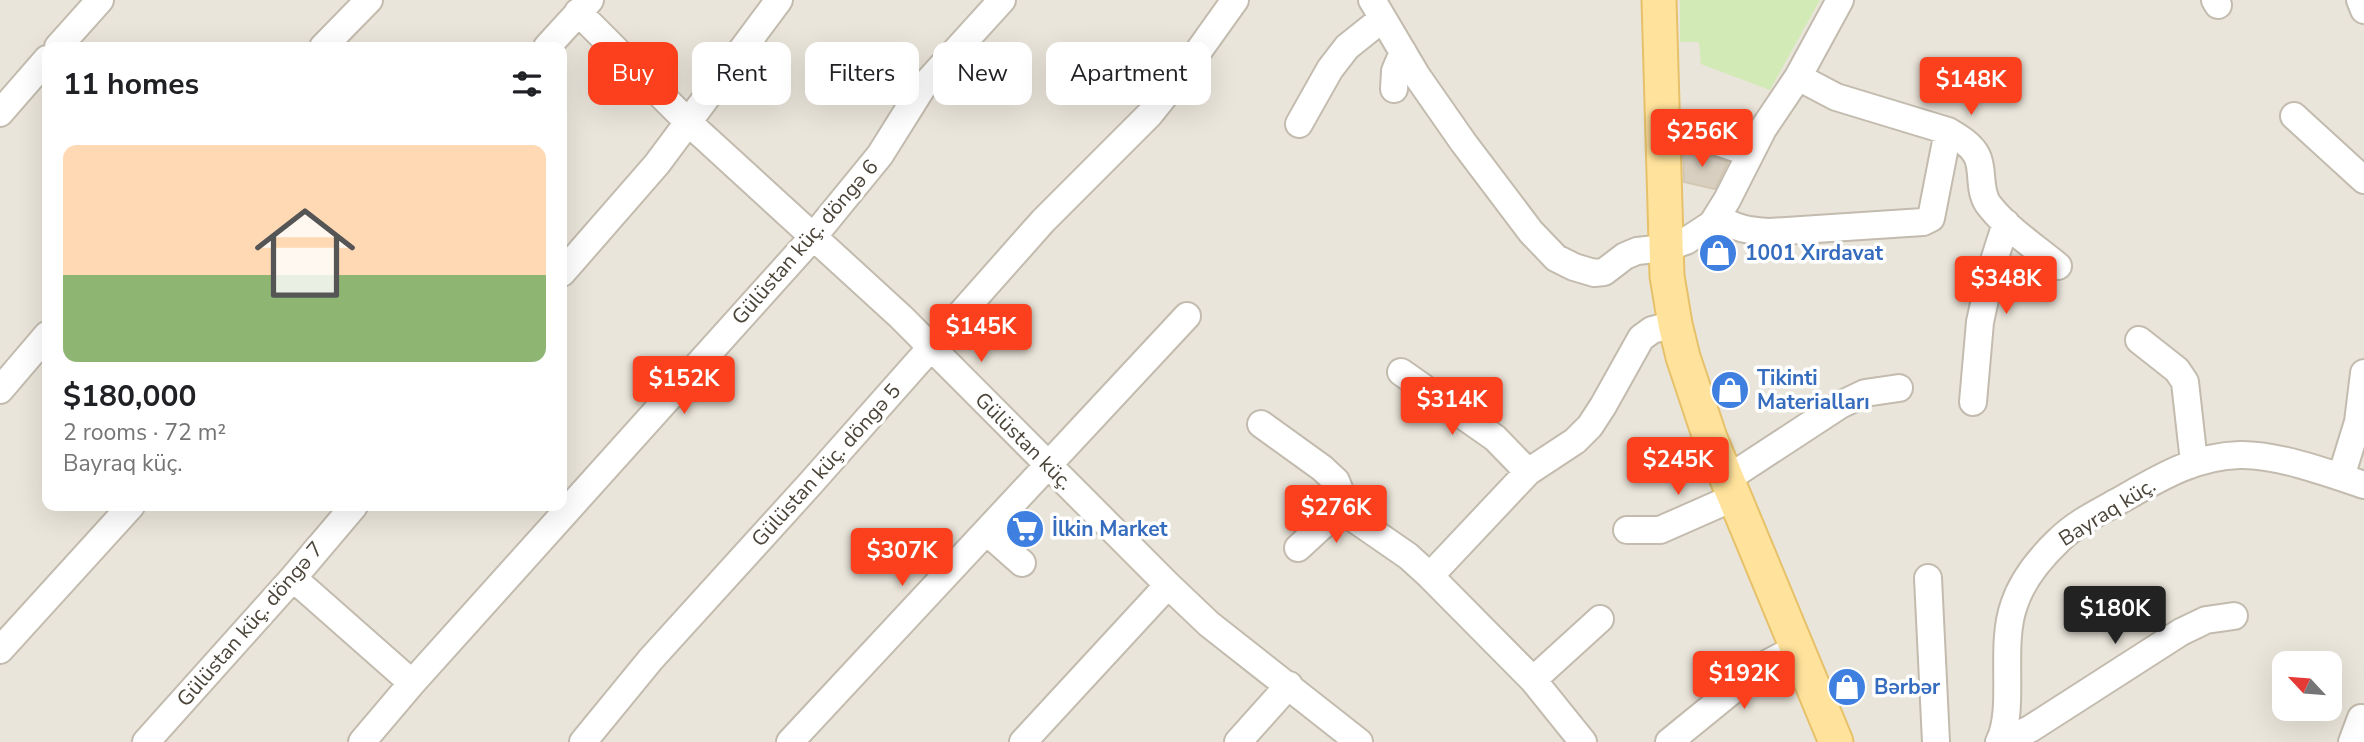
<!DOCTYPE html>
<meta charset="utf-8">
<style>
body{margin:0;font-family:"Nunito Sans",sans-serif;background:#f2f2f2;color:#202124;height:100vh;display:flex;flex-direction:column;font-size:26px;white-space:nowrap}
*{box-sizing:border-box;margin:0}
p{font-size:23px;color:#757577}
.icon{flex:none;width:38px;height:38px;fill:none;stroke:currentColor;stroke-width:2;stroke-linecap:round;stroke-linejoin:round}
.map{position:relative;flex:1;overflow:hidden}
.drawer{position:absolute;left:42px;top:42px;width:525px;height:469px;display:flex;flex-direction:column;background:#fff;border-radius:14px;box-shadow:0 7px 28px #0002}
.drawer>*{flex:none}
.guide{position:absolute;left:588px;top:42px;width:665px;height:63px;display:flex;gap:14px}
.needle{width:46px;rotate:296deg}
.buttons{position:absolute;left:2272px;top:651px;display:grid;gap:14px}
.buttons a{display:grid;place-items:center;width:70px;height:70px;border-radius:14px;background:#fff;box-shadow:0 7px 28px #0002;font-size:35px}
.price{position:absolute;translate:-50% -60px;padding:0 16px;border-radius:7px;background:#fc3f1d;color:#fff;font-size:23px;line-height:46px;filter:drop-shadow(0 2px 4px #0008)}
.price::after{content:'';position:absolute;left:50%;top:42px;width:21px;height:16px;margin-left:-10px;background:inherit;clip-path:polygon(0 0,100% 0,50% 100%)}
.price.selected{background:#222;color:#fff}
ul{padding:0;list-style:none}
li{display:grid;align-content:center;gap:14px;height:371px;padding:0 21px}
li+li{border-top:2px solid #e0e0e0}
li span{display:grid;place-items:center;height:217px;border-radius:14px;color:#555}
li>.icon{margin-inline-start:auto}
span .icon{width:126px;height:126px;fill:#fffc;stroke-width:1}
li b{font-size:30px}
h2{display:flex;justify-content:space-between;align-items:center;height:84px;padding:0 21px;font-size:30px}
.tag{padding:0 24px;border-radius:14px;background:#fff;box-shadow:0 7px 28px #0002;font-size:24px;line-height:63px}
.tag.selected{background:#fc3f1d;color:#fff}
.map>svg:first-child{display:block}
.residential{fill:#eae5da;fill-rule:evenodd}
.green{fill:#d2eab5}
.building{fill:#d8cfc1;stroke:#d3c7b4;stroke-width:2}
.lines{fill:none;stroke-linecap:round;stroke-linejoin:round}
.minor-casing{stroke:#c2bbae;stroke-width:30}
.major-casing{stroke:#e6c16a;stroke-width:37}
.minor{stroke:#fff;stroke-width:26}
.major{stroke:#ffe39c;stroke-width:33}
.labels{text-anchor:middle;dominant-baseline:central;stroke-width:7;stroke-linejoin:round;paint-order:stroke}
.street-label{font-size:21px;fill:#4b4439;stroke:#fff}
.shop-label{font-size:21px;font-weight:bold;fill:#366cbe;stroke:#fff;text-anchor:start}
</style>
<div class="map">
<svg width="2364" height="742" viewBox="0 0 2364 742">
<rect width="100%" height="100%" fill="#f6f3ec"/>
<!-- residential -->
<path class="residential" d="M0 0H2364V742H0ZM47 47H562V506H47ZM2284 663H2329V709H2284Z"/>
<!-- green -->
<path class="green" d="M1680 0H1820L1770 90 1701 64 1699 42H1680Z"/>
<!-- building -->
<path class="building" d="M1683 147 1699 150 1706 155 1728 162 1715 189 1684 182Z"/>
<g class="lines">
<defs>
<path id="minor" d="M1372 0 1417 76 1463 142 1531 232 1556 258 1574 267 1594 273 1604 272 1625 256 1637 251 1665 248 1686 241 1712 224 1727 200 1763 129 1798 77 1840 0
M2215 0 2218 5
M2360 0 2364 10
M578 12 689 123 901 317 1168 585 1209 624 1359 742
M58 47 100 0
M323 47 369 0
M547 47 590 0
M1798 77 1836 97 1948 131C1958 137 1971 144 1977 156 1984 170 1978 189 1988 204 2006 228 2035 247 2058 266
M1394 89 1395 71 1403 52
M0 113 47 59
M2294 116 2364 180
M1299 124 1330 69 1347 47 1382 19
M1711 140 1750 153
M1717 217C1735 228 1748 231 1769 232L1923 222 1931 218 1948 131
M562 273 657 164 779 0
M2139 340 2177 370 2185 382 2194 462
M1401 372 1495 438 1528 472
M0 390 47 335
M1973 402 1980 322 1992 267 2006 223
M1261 424 1322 468 1336 481 1347 509 1353 518 1408 556 1430 576 1533 680 1583 742
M2341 477 2358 422 2364 373
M1727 479 1840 405 1865 393 1899 388
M1627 530H1660L1735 497
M987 532 1022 563
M1298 548 1324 524 1347 509
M1430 576 1528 472 1575 441 1590 426 1603 406 1641 338 1652 330 1675 324
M293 578 412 683
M1928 578 1936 742
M0 650 131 506
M1533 680 1600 619
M2003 733 2019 734 2030 729 2181 632 2206 620 2234 616
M146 742 293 578 354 506
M362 742 412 683 813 237 880 155 922 88 1002 0
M583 742 651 659 810 484 1043 221 1150 114 1185 70 1235 0
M790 742 1187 316
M1023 742 1168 585
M1238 742 1289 685
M1669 742 1761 667 1798 647
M1999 742C2016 709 1999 647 2014 605 2022 580 2040 558 2059 540 2075 524 2097 513 2117 502 2156 480 2193 456 2240 455 2276 454 2329 473 2364 485
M2352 742 2361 718"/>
<path id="major" d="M1659 0 1667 276 1675 324 1683 357 1710 438 1836 742"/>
</defs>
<!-- minor casing -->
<use href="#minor" class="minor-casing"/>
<!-- major casing -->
<use href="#major" class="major-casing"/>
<!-- minor -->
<use href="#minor" class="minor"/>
<!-- major -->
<use href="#major" class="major"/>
</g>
<!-- icons -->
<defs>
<symbol id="shop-disc" viewBox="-11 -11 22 22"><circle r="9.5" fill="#3f7fe0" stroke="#fff"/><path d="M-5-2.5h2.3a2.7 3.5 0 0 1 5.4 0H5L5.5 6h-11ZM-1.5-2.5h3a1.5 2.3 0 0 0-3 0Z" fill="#fff"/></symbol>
<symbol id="supermarket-disc" viewBox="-11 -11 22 22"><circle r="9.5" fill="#3f7fe0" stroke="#fff"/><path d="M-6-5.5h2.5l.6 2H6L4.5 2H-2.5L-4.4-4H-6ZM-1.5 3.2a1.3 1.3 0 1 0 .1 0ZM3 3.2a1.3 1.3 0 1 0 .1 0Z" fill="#fff"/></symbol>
</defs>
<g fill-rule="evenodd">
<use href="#shop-disc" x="1696" y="231" width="44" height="44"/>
<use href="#shop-disc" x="1708" y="368" width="44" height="44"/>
<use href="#supermarket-disc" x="1003" y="507" width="44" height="44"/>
<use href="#shop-disc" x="1825" y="665" width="44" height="44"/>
</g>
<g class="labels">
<!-- street labels -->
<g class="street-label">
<text transform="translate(805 242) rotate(-49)">Gülüstan küç. döngə 6</text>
<text transform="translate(1024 441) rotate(45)">Gülüstan küç.</text>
<text transform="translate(826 465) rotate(-48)">Gülüstan küç. döngə 5</text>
<text transform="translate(2107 512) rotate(-32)">Bayraq küç.</text>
<text transform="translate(250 624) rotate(-49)">Gülüstan küç. döngə 7</text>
</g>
<!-- shop labels -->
<g class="shop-label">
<text x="1745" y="253">1001 Xırdavat</text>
<text x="1757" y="378">Tikinti<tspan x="1757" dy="24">Materialları</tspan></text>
<text x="1052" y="529">İlkin Market</text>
<text x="1874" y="687">Bərbər</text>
</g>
</g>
</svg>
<div class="buttons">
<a><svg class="needle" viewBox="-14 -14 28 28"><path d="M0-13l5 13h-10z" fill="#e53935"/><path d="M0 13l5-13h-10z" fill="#757577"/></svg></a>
</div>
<b class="price" style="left:1971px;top:117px">$148K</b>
<b class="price" style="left:1702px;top:169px">$256K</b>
<b class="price" style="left:2006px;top:316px">$348K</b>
<b class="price" style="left:981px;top:364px">$145K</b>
<b class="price" style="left:684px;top:416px">$152K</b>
<b class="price" style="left:1452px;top:437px">$314K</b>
<b class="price" style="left:1678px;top:497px">$245K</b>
<b class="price" style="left:1336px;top:545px">$276K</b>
<b class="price" style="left:902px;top:588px">$307K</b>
<b class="price selected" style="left:2115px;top:646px">$180K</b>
<b class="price" style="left:1744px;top:711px">$192K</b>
<div class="guide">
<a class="tag selected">Buy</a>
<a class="tag">Rent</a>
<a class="tag">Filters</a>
<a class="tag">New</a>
<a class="tag">Apartment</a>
</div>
<section class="drawer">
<h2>11 homes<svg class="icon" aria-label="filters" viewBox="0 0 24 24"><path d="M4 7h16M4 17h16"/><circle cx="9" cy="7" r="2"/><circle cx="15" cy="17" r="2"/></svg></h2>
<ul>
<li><span style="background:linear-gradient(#ffd9b3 60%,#8fb573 0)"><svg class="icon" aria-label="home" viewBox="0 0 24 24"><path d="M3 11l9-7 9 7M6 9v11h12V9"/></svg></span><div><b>$180,000</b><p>2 rooms · 72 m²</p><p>Bayraq küç.</p></div></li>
</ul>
</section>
</div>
